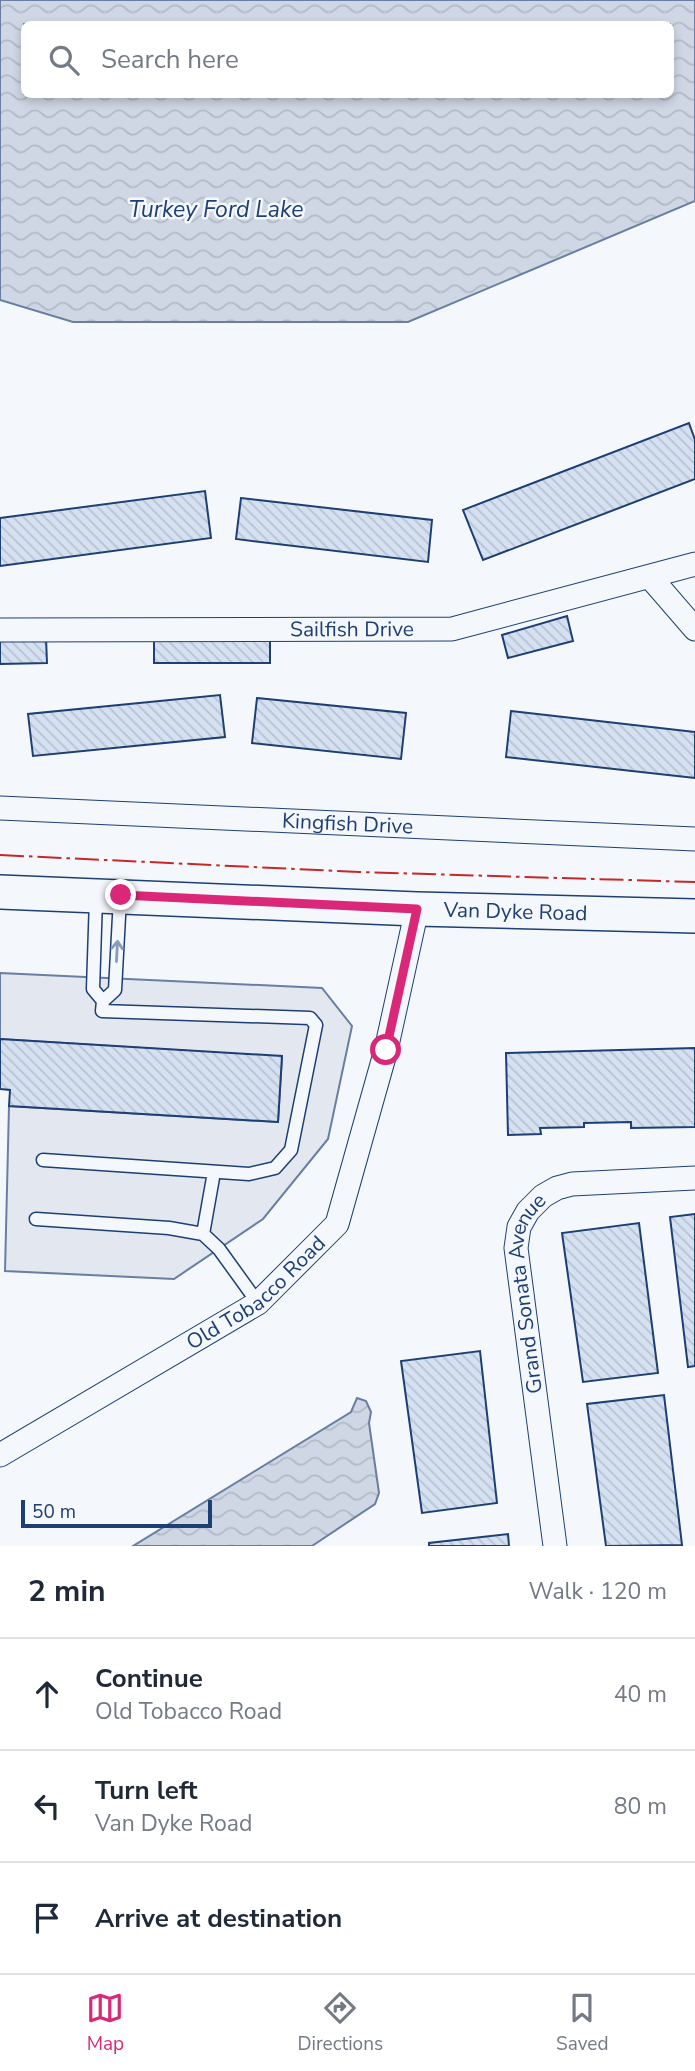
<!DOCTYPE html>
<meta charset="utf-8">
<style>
body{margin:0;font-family:"Nunito Sans",sans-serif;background:#f2f2f3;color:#1f2937}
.scale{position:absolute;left:21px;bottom:18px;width:191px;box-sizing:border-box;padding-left:7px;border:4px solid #1d3f73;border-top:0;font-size:19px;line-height:24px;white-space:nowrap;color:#1d3f73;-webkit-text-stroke:5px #f4f7fb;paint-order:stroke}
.stop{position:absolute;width:21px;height:21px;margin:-16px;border:5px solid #db2777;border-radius:50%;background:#fff}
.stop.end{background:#db2777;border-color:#fff;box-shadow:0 2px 7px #0008}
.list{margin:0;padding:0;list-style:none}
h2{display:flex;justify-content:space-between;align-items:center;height:91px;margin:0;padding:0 28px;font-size:30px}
h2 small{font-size:23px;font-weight:400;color:#747a83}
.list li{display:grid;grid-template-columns:46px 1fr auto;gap:21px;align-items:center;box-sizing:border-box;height:112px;padding:0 28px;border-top:2px solid #e0e1e3}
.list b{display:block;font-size:26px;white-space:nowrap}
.list p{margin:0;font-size:23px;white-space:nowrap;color:#747a83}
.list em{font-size:23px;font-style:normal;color:#747a83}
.icon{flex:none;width:38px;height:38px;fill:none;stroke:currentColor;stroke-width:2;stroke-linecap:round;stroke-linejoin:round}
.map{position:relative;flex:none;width:695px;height:1546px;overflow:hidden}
.search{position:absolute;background:#fff;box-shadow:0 4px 10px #0003;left:21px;right:21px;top:21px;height:77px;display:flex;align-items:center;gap:18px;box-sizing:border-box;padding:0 24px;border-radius:10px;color:#747a83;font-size:26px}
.sheet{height:427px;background:#fff}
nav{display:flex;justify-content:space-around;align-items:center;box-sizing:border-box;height:98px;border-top:2px solid #e0e1e3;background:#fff;font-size:19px;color:#747a83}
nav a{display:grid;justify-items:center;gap:4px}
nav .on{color:#db2777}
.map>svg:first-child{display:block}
.parking{fill:#e3e8f0;stroke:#687fa3;stroke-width:2}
.water{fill:url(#water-waves);stroke:#687fa3;stroke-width:2;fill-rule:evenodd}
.building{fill:url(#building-back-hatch);stroke:#1d3f73;stroke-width:2}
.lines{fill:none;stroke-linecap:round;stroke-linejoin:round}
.lane-casing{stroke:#1d3f73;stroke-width:15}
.street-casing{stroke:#1d3f73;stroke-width:25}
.secondary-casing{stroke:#1d3f73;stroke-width:36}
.lane{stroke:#f4f7fb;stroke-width:12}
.street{stroke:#f4f7fb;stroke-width:23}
.secondary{stroke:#f4f7fb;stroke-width:33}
.power{stroke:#c62828;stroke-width:2;stroke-dasharray:24 5 3.5 5;stroke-linecap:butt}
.oneway{stroke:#889bb7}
.route{stroke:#db2777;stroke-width:9}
.labels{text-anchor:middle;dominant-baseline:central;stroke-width:5;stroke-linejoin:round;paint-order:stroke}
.street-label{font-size:21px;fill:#1d3f73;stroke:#f4f7fb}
.water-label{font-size:23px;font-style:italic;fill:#1d3f73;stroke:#f4f7fb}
</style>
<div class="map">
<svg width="695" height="1546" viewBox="0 0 695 1546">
<defs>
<pattern id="water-waves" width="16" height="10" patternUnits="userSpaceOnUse" patternTransform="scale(1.75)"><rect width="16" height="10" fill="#cfd7e4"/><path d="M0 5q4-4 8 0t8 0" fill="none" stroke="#b1bac7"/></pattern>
<pattern id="building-back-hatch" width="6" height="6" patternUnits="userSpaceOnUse" patternTransform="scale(1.75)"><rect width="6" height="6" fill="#d5e0f0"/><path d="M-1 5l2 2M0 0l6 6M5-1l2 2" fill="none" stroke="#b6c1d1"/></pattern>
</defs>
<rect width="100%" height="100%" fill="#f4f7fb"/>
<path class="parking" d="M0,973L322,988L352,1026L328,1139L263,1219L174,1279L5,1271L9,1106L278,1122L282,1057L0,1039Z"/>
<path class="water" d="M0,0H695V201L408,322H73L0,300ZM670,24V94H24V24Z
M357,1398L366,1401L371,1412L369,1423L379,1493L375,1504L312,1546H133L351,1412Z"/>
<path class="building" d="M689,423L695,440V479L483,560L463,510Z
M205,491L211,538L0,566V518Z
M241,498L432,520L428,562L236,539Z
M567,616L573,641L508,658L502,635Z
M46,638L47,663L0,664V639Z
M154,639H270V663H154Z
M220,695L225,737L33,756L28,714Z
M257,698L406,713L401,759L252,743Z
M511,711L695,732V778L506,757Z
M0,1039L282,1056L278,1122L9,1106L10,1090L0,1089Z
M695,1048V1127L631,1128V1122L584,1123V1127L540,1128L541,1134L508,1135L506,1053Z
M695,1214V1366L688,1367L670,1217Z
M639,1223L658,1373L583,1382L562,1233Z
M480,1351L497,1503L422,1513L401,1361Z
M664,1395L682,1545L606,1546L587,1404Z
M508,1534L509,1546H429V1543Z"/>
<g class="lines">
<g class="lane-casing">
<path id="lane" d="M103,1001L115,990L120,898
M43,1160L249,1174L275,1168L291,1150L316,1025L310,1018L102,1011L103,1001L93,989L96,898
M36,1219L169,1228L203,1234L219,1249L258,1303
M203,1234L214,1172"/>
</g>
<g class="street-casing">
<g id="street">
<path d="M650,577L695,629"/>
<path id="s1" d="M0,630L452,629L695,564"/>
<path id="s2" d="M0,808L695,839"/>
<path id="s3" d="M0,1455L258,1303L337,1224L386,1050L417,909"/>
<path id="s4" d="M555,1546L516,1248L519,1227L528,1211L543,1196L557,1188L572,1184L695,1178"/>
</g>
</g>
<g class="secondary-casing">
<g id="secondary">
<path id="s5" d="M0,892L417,909L695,916"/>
</g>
</g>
<use href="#lane" class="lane"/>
<use href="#street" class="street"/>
<use href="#secondary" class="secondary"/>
<path class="power" d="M0,855L359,872L695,882"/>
</g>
<defs><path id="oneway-shaft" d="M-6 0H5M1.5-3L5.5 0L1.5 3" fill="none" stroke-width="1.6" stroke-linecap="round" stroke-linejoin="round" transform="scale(1.75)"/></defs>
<use class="oneway" href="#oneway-shaft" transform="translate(117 951) rotate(-87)"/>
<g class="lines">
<path class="route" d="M121,895L417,909L386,1050"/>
</g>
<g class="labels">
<g class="street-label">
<text stroke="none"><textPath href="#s1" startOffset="352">Sailfish Drive</textPath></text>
<text stroke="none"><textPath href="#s2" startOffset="348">Kingfish Drive</textPath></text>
<text stroke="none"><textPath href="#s5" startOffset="516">Van Dyke Road</textPath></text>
<text stroke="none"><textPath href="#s3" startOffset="304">Old Tobacco Road</textPath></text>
<text stroke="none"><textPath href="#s4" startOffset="257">Grand Sonata Avenue</textPath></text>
</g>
<g class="water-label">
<text x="216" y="209">Turkey Ford Lake</text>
</g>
</g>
</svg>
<div class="scale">50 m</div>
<div class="stop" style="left:386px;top:1050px"></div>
<div class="stop end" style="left:121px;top:895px"></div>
<div class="search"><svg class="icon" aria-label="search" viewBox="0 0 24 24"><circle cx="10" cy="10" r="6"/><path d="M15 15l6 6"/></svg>Search here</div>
</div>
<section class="sheet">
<h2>2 min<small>Walk · 120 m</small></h2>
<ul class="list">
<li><svg class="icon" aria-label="ahead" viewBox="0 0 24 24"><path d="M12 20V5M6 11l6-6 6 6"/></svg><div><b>Continue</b><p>Old Tobacco Road</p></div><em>40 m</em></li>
<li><svg class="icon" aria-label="left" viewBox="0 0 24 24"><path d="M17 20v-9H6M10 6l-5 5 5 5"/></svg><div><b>Turn left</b><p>Van Dyke Road</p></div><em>80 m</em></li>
<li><svg class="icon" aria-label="arrive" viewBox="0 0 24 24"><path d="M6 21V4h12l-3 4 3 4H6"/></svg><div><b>Arrive at destination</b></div></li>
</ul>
</section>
<nav>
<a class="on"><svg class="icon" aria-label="map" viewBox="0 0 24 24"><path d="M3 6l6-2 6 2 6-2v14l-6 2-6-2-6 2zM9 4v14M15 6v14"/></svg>Map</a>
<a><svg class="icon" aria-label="directions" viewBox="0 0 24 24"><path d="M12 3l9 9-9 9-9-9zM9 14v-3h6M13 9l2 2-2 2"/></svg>Directions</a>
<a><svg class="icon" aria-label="saved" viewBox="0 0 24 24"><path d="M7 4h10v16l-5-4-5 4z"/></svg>Saved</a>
</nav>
